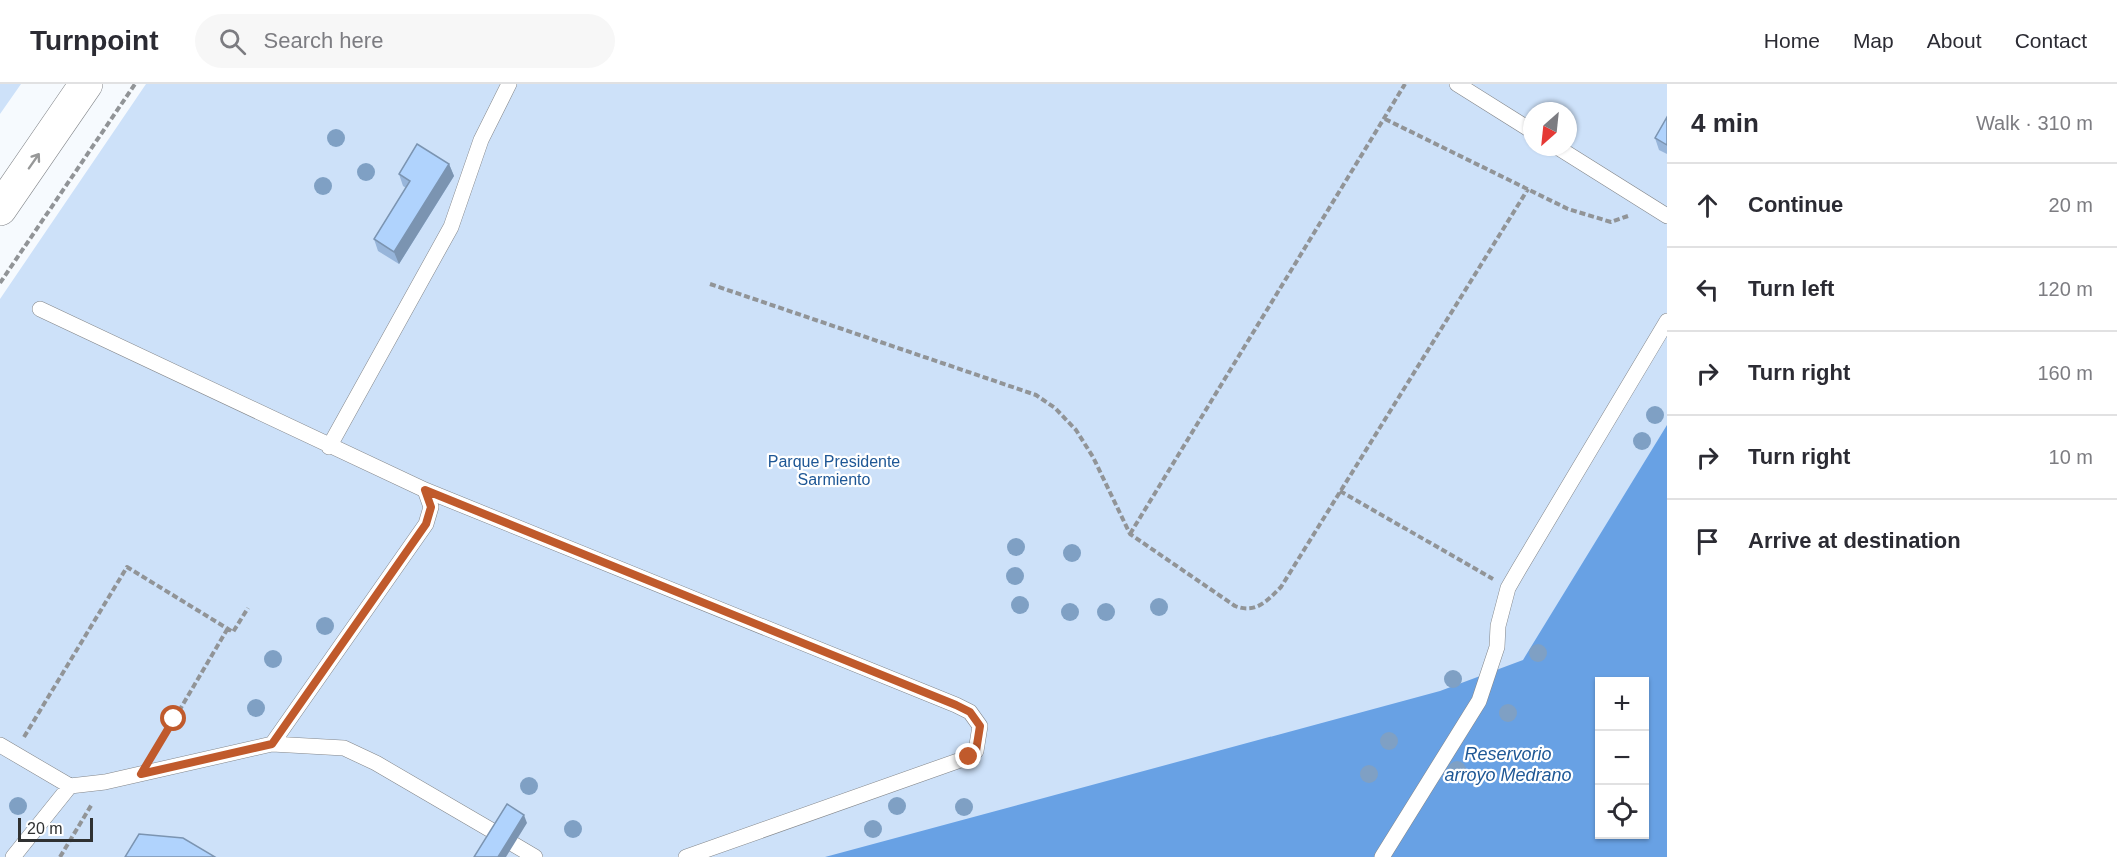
<!DOCTYPE html>
<meta charset="utf-8">
<style>
body{margin:0;font-family:Arial,sans-serif;background:#f7f7f7;color:#2b2b33}
.controls{position:absolute;right:18px;bottom:18px;display:grid;overflow:hidden;border-radius:0px;box-shadow:0 2px 4px #0004}
.controls button{width:54px;height:54px;display:grid;place-items:center;padding:0;border:0;border-bottom:2px solid #e1e1e2;background:#fff;color:#2b2b33;font:30px sans-serif}
.compass{position:absolute;left:1523px;top:18px;width:54px;height:54px;border-radius:50%;background:#fff;box-shadow:0 2px 4px #0004;rotate:207deg}
.scale{position:absolute;left:18px;bottom:15px;width:75px;box-sizing:border-box;padding-left:6px;border:3px solid #2f3132;border-top:0;font-size:16px;line-height:21px;white-space:nowrap;color:#2f3132;-webkit-text-stroke:4px #fff;paint-order:stroke}
.stop{position:absolute;width:18px;height:18px;margin:-14px;border:4px solid #c05a2c;border-radius:50%;background:#fff}
.stop.end{background:#c05a2c;border-color:#fff;box-shadow:0 2px 6px #0008}
.list{margin:0;padding:0;list-style:none}
h2{display:flex;justify-content:space-between;align-items:center;height:78px;margin:0;padding:0 24px;font-size:26px}
h2 small{font-size:20px;font-weight:400;color:#7c7c81}
.list li{display:grid;grid-template-columns:39px 1fr auto;gap:18px;align-items:center;box-sizing:border-box;height:84px;padding:0 24px;border-top:2px solid #e1e1e2}
.list b{display:block;font-size:22px;white-space:nowrap}
.list em{font-size:20px;font-style:normal;color:#7c7c81}
.icon{flex:none;width:33px;height:33px;fill:none;stroke:currentColor;stroke-width:2;stroke-linecap:round;stroke-linejoin:round}
.map{position:relative;flex:none;width:1667px;height:773px;overflow:hidden}
header{display:flex;align-items:center;gap:36px;box-sizing:border-box;height:84px;padding:0 30px;background:#fff;border-bottom:2px solid #e1e1e2}
header strong{font-size:28px}
nav{display:flex;gap:33px;margin-inline-start:auto;font-size:21px}
.search{width:420px;height:54px;background:#f7f7f7;display:flex;align-items:center;gap:15px;box-sizing:border-box;padding:0 21px;border-radius:33px;color:#7c7c81;font-size:22px}
main{display:flex}
aside{flex:1;background:#fff}
.map>svg:first-child{display:block}
.green{fill:#cde1f9;fill-rule:evenodd}
.water{fill:#68a1e4;fill-rule:evenodd}
.lines{fill:none;stroke-linecap:round;stroke-linejoin:round}
.lane-casing{stroke:#83868a;stroke-width:16}
.secondary-casing{stroke:#83868a;stroke-width:34}
.path{stroke:#919497;stroke-width:4;stroke-dasharray:6 3;stroke-linecap:butt}
.lane{stroke:#fff;stroke-width:15}
.secondary{stroke:#fff;stroke-width:33}
.tree{fill:#7fa0c4}
.wall{fill:#97b5da}
.shaded-wall{fill:#7b94b1}
.building{fill:#b0d3fd;stroke:#7b94b1;stroke-width:1.5}
.oneway{stroke:#979898}
.route{stroke:#c05a2c;stroke-width:8}
.labels{text-anchor:middle;dominant-baseline:central;stroke-width:4.5;stroke-linejoin:round;paint-order:stroke}
.park-label{font-size:16px;fill:#1e5795;stroke:#fff}
.water-label{font-size:18px;font-style:italic;fill:#1f5896;stroke:#fff}
</style>
<header>
<strong>Turnpoint</strong>
<div class="search"><svg class="icon" aria-label="search" viewBox="0 0 24 24"><circle cx="10" cy="10" r="6"/><path d="M15 15l6 6"/></svg>Search here</div>
<nav><a>Home</a><a>Map</a><a>About</a><a>Contact</a></nav>
</header>
<main>
<div class="map">
<svg width="1667" height="773" viewBox="0 0 1667 773">
<rect width="100%" height="100%" fill="#f6fafe"/>
<path class="green" d="M0,0H21L0,30Z
M146,0H1667V773H0V215ZM1532,27H1568V63H1532ZM1600,598H1644V750H1600Z"/>
<path class="water" d="M1667,341V773H825L1440,607L1523,576ZM1600,598H1644V750H1600Z"/>
<g class="lines">
<g class="lane-casing">
<path id="lane" d="M1457,0L1532,47
M1557,63L1667,132
M40,225L425,406L431,423L426,440L272,660
M329,363L451,143L481,56L509,0
M425,406L956,621L970,628L980,642L976,667L969,673L686,773
M0,661L70,702L105,698L272,660L344,664L376,679L496,749
M513,760L535,773
M13,773L70,702
M1382,773L1479,617L1497,563L1498,542L1508,504L1519,485L1667,237"/>
</g>
<g class="secondary-casing">
<path id="secondary" d="M0,125L86,0"/>
</g>
<path class="path" d="M1385,35L1568,125L1611,138L1628,132
M0,199L135,0
M710,200L1036,311L1055,324L1076,346L1093,373L1130,450L1235,522C1256,530 1267,517 1281,503L1528,105
M1340,407L1493,495
M1130,450L1405,0
M24,653L127,483L233,548L248,524
M156,666L228,544
M60,773L92,720"/>
<use href="#lane" class="lane"/>
<use href="#secondary" class="secondary"/>
</g>
<g class="tree">
<circle cx="336" cy="54" r="9"/>
<circle cx="366" cy="88" r="9"/>
<circle cx="323" cy="102" r="9"/>
<circle cx="1655" cy="331" r="9"/>
<circle cx="1642" cy="357" r="9"/>
<circle cx="1016" cy="463" r="9"/>
<circle cx="1072" cy="469" r="9"/>
<circle cx="1015" cy="492" r="9"/>
<circle cx="1020" cy="521" r="9"/>
<circle cx="1159" cy="523" r="9"/>
<circle cx="1070" cy="528" r="9"/>
<circle cx="1106" cy="528" r="9"/>
<circle cx="325" cy="542" r="9"/>
<circle cx="1538" cy="569" r="9"/>
<circle cx="273" cy="575" r="9"/>
<circle cx="1453" cy="595" r="9"/>
<circle cx="256" cy="624" r="9"/>
<circle cx="1508" cy="629" r="9"/>
<circle cx="1389" cy="657" r="9"/>
<circle cx="1457" cy="686" r="9"/>
<circle cx="1369" cy="690" r="9"/>
<circle cx="529" cy="702" r="9"/>
<circle cx="18" cy="722" r="9"/>
<circle cx="897" cy="722" r="9"/>
<circle cx="964" cy="723" r="9"/>
<circle cx="573" cy="745" r="9"/>
<circle cx="873" cy="745" r="9"/>
</g>
<path class="wall" d="M1667,33V70L1659,66L1655,54Z
M449,80L454,92L399,180L378,167L374,155L406,104L403,102L399,90Z"/>
<path class="shaded-wall" d="M449,80L454,92L399,180L394,168Z
M524,731L527,739L506,773H498Z"/>
<path class="building" d="M1667,33V61L1655,54Z
M417,60L449,80L394,168L374,155L410,97L399,90Z
M507,720L524,731L498,773H474Z
M139,750L183,754L215,773H125Z"/>
<defs><path id="oneway-shaft" d="M-6 0H5M1.5-3L5.5 0L1.5 3" fill="none" stroke-width="1.6" stroke-linecap="round" stroke-linejoin="round" transform="scale(1.5)"/></defs>
<use class="oneway" href="#oneway-shaft" transform="translate(34 77) rotate(-55)"/>
<g class="lines">
<path class="route" d="M174,635L141,690L272,660L426,440L431,423L425,406L956,621L970,628L980,642L976,667L969,673"/>
</g>
<g class="labels">
<g class="park-label">
<text x="834" y="377">Parque Presidente<tspan x="834" dy="18">Sarmiento</tspan></text>
</g>
<g class="water-label">
<text x="1508" y="670">Reservorio<tspan x="1508" dy="21">arroyo Medrano</tspan></text>
</g>
</g>
</svg>
<div class="controls">
<button>+</button>
<button>−</button>
<button><svg class="icon" aria-label="locate" viewBox="0 0 24 24"><circle cx="12" cy="12" r="6"/><path d="M12 2v4M12 18v4M2 12h4M18 12h4"/></svg></button>
</div>
<svg class="compass" viewBox="-18 -18 36 36"><path d="M0-13l5 13h-10z" fill="#e53935"/><path d="M0 13l5-13h-10z" fill="#7c7c81"/></svg>
<div class="scale">20 m</div>
<div class="stop" style="left:174px;top:635px"></div>
<div class="stop end" style="left:969px;top:673px"></div>
</div>
<aside>
<h2>4 min<small>Walk · 310 m</small></h2>
<ul class="list">
<li><svg class="icon" aria-label="ahead" viewBox="0 0 24 24"><path d="M12 20V5M6 11l6-6 6 6"/></svg><div><b>Continue</b></div><em>20 m</em></li>
<li><svg class="icon" aria-label="left" viewBox="0 0 24 24"><path d="M17 20v-9H6M10 6l-5 5 5 5"/></svg><div><b>Turn left</b></div><em>120 m</em></li>
<li><svg class="icon" aria-label="right" viewBox="0 0 24 24"><path d="M7 20v-9h11M14 6l5 5-5 5"/></svg><div><b>Turn right</b></div><em>160 m</em></li>
<li><svg class="icon" aria-label="right" viewBox="0 0 24 24"><path d="M7 20v-9h11M14 6l5 5-5 5"/></svg><div><b>Turn right</b></div><em>10 m</em></li>
<li><svg class="icon" aria-label="arrive" viewBox="0 0 24 24"><path d="M6 21V4h12l-3 4 3 4H6"/></svg><div><b>Arrive at destination</b></div></li>
</ul>
</aside>
</main>
